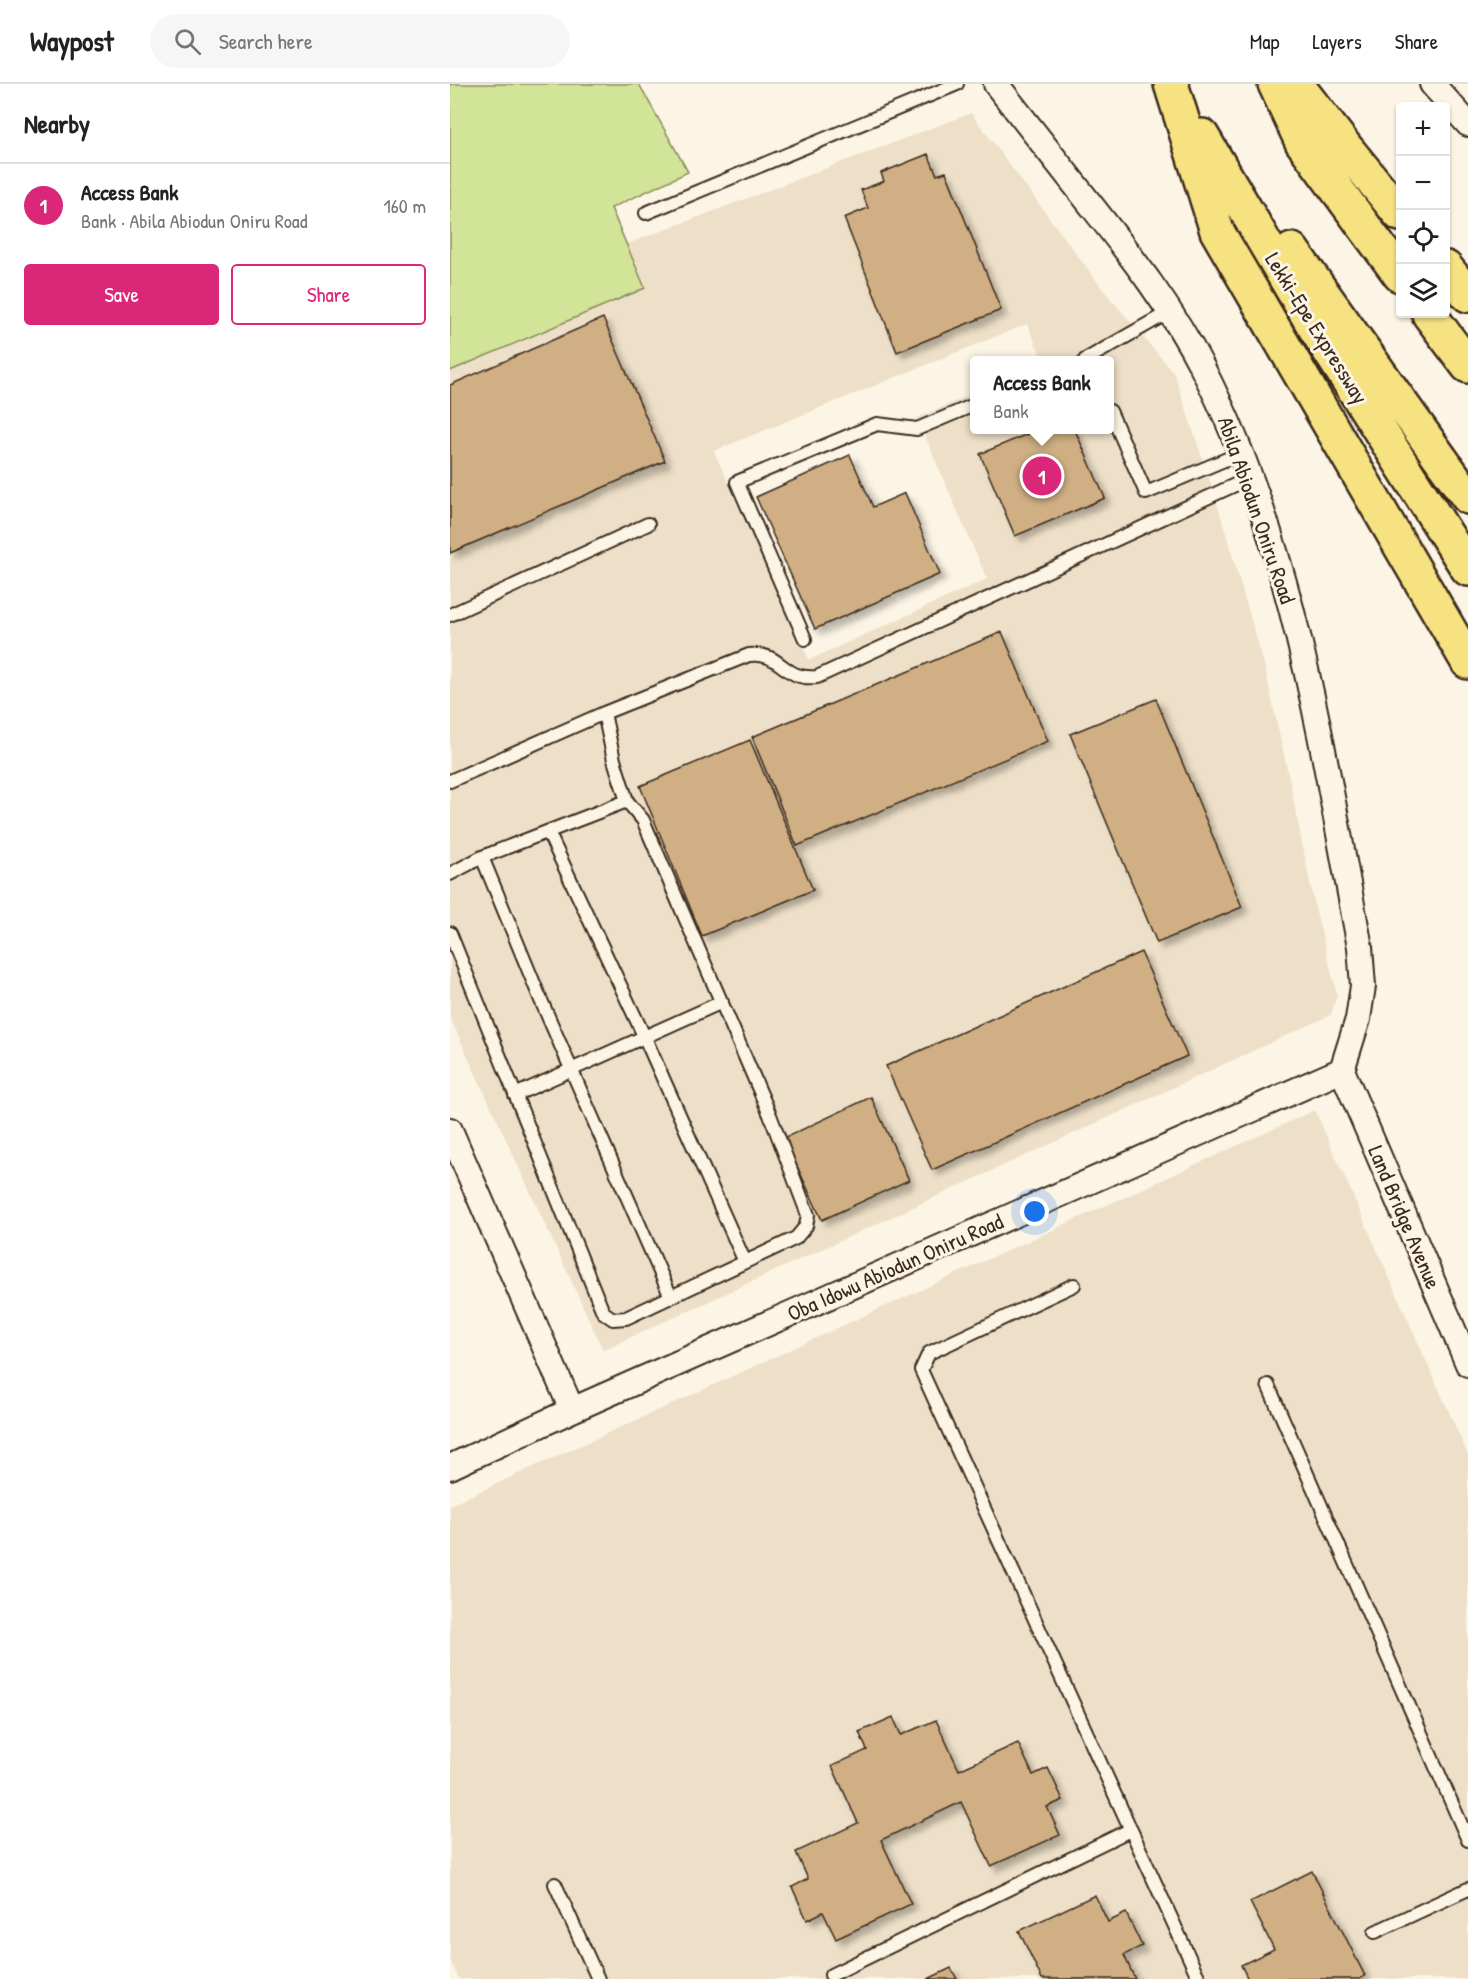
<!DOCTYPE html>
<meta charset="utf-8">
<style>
body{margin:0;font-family:"Patrick Hand",sans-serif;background:#f6f6f6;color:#222}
.controls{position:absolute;right:18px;top:18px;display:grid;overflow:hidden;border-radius:6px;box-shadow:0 2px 4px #0004}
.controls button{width:54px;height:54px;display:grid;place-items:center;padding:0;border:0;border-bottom:2px solid #e0e0e0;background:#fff;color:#222;font:30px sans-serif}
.you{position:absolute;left:585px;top:1128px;width:21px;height:21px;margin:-15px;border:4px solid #fff;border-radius:50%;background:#1a73e8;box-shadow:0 0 0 9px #1a73e833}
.badge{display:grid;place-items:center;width:39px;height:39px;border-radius:50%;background:#db2777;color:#fff;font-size:20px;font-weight:700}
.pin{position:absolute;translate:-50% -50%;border:3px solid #fff;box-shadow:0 2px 6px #0006}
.popup{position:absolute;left:520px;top:272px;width:144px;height:78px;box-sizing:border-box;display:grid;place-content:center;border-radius:6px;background:#fff;filter:drop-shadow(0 2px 4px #0005);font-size:20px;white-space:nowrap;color:#767676}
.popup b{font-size:22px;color:#222}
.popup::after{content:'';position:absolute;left:50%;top:100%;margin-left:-12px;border:12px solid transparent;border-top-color:#fff}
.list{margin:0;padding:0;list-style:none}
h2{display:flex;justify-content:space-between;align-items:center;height:78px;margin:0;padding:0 24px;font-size:26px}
h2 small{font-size:20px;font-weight:400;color:#767676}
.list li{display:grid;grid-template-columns:39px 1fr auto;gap:18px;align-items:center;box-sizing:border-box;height:84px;padding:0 24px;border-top:2px solid #e0e0e0}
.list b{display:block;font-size:22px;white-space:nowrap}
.list p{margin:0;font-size:20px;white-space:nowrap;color:#767676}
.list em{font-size:20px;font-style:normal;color:#767676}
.actions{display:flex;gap:12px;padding:18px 24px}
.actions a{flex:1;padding:14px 0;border:2px solid #db2777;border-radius:6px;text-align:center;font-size:21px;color:#db2777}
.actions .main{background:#db2777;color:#fff}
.icon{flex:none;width:33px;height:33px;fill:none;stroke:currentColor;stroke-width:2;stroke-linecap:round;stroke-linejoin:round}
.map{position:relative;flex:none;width:1018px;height:1895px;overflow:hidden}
header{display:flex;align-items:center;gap:36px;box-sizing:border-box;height:84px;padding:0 30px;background:#fff;border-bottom:2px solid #e0e0e0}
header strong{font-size:28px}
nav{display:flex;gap:33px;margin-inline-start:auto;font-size:21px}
.search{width:420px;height:54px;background:#f6f6f6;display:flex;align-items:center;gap:15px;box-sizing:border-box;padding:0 21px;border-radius:33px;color:#767676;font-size:22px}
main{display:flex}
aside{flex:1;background:#fff}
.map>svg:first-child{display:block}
.built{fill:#eee0c8;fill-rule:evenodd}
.green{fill:#d2e498;stroke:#86875b;stroke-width:1.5}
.building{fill:#cfaf83;stroke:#3b2a1e;stroke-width:1.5;filter:url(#shadow)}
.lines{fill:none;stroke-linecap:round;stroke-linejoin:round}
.lane-casing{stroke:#3b2a1e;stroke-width:16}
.street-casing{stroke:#3b2a1e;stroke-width:28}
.highway-casing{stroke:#3b2a1e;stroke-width:38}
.lane{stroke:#fcf5e5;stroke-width:12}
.street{stroke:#fcf5e5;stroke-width:24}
.highway{stroke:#f6e281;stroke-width:33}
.labels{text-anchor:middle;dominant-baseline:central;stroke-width:6;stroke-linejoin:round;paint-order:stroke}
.street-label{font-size:22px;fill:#3b2a1e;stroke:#fcf5e5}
</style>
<header>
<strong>Waypost</strong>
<div class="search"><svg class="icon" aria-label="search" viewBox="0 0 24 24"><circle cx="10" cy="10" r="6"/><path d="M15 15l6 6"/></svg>Search here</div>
<nav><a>Map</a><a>Layers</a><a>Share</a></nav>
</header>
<main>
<aside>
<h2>Nearby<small></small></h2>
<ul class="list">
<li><span class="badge">1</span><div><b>Access Bank</b><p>Bank · Abila Abiodun Oniru Road</p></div><em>160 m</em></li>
</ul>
<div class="actions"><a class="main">Save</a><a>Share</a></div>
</aside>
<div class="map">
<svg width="1018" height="1895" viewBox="0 0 1018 1895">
<defs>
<filter id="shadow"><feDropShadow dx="5.5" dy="5.5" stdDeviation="3" flood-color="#0004"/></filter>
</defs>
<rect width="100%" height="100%" fill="#fcf5e5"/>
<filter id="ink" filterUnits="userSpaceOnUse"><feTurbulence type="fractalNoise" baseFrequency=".0167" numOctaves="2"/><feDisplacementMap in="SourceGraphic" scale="12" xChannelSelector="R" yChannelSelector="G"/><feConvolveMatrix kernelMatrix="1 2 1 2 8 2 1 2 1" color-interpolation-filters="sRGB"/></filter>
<g filter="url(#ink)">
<path class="built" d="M521,29L655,208L724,289L765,412L814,580L840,698L865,823L887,910L881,931L153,1266L0,934V287L195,204L177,160ZM577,240L593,276H660V346H524V309L467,334L537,495L359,576L264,367Z
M865,1026L1018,1371V1895H9L0,1876V1421Z"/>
<path class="green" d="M0,0H189L238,88L161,124L195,204L0,287Z"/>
<path class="building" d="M478,70L487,91L496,88L551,226L447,268L394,134L418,124L411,106L434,97L431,89Z
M153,234L215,377L0,469V301Z
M587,346H625L655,414L565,452L530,370Z
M400,371L423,423L455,409L490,490L365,545L306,413Z
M552,548L598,657L347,762L302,653Z
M706,615L792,823L707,859L620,650Z
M300,656L363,806L252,852L190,702Z
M691,868L737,972L482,1086L436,982Z
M421,1013L459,1096L372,1136L334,1054Z
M443,1633L451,1651L486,1636L509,1686L568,1659L583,1691L598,1684L613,1716L597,1723L610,1751L541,1782L511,1718L431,1756L461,1820L386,1855L373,1828L357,1836L342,1803L358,1795L346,1768L408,1739L382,1682L417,1666L409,1648Z
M862,1787L915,1892L910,1895H798L791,1881L824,1865L800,1818Z
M645,1811L658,1838L676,1829L692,1862L674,1871L685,1895H592L569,1847Z
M501,1884L507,1895H478Z"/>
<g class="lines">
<g class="lane-casing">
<path id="lane" d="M196,129L507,0
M635,276L719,228
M660,327L696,409L791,369
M0,531L198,440
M355,555L287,398L427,340L467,345L524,321
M0,697L154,629
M177,717L164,676L154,629L299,571C332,567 332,597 367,593L800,394
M98,748L195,954L295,1178
M32,773L90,914L221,1213
M0,790L32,773L177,717L193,736L320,1031L358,1131L356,1142L346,1154L176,1234L163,1235L153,1228L0,849
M65,1011L272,918
M624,1201L479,1269L471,1286L749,1895
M818,1301L1018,1756
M105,1800L148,1895
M925,1848L1018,1805
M381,1891L680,1746"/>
</g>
<g class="street-casing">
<path id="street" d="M546,0C577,40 609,80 641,121C681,172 722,224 752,283C845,464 872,665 910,863L913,902L908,935L892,986
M982,0L1018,40
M892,986L1018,1280
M0,1046L122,1326
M0,1383L122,1326L892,986"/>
</g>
<g class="highway-casing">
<path id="highway" d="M721,0L767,147L1018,578
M825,0L852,58L950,191
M846,0L896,64L950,130
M752,52L865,244L1018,485
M842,166L1018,413
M996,184L1018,211
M979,230L1018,282"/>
</g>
<use href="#lane" class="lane"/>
<use href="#street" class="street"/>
<use href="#highway" class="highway"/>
</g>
</g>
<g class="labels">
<g class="street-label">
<text transform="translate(867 244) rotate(58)">Lekki-Epe Expressway</text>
<text transform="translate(807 426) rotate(71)">Abila Abiodun Oniru Road</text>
<text transform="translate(955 1133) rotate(67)">Land Bridge Avenue</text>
<text transform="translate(445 1183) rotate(-24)">Oba Idowu Abiodun Oniru Road</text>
</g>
</g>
</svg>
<div class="controls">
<button>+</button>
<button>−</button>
<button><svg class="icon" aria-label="locate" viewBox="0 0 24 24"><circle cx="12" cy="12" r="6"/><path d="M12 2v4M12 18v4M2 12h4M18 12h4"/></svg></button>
<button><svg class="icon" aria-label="layers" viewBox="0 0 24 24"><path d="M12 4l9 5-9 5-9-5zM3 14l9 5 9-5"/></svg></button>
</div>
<div class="you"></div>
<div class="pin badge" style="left:592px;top:392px">1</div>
<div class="popup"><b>Access Bank</b>Bank</div>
</div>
</main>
